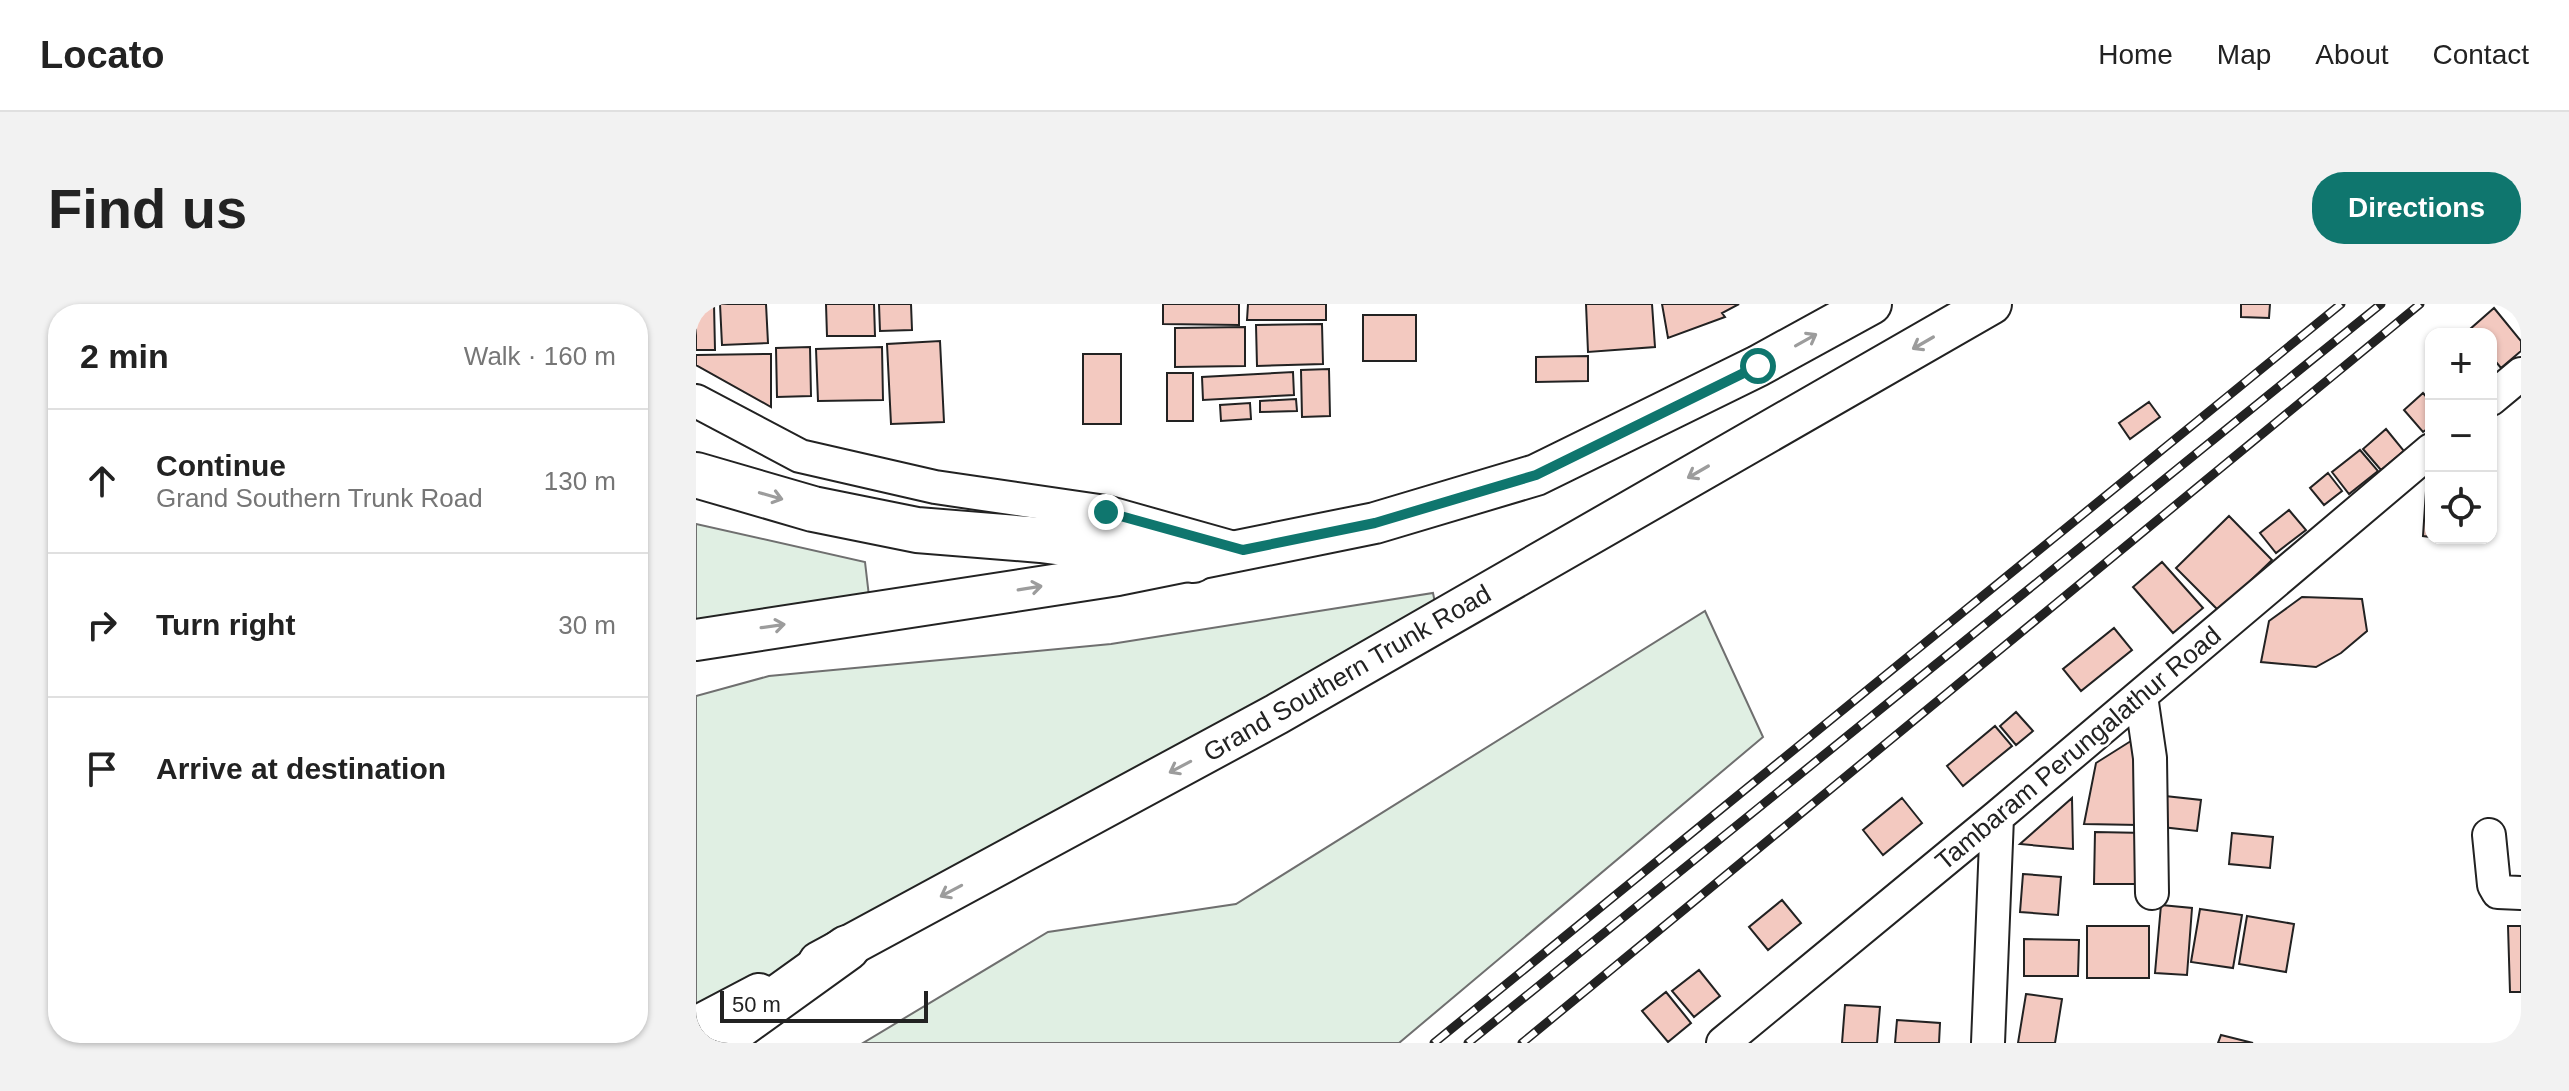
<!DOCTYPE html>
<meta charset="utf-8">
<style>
body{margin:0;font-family:Arial,sans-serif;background:#f2f2f2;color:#222}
.controls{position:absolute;right:24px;top:24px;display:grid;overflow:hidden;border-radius:16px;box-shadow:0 2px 6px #0004}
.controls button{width:72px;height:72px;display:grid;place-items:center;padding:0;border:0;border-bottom:2px solid #e0e0e0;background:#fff;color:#222;font:40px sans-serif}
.scale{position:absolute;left:24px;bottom:20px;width:208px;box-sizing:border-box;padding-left:8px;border:4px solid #222;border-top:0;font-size:22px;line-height:28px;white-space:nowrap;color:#222;-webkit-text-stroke:6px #fff;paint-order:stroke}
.stop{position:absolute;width:24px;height:24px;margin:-18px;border:6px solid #0f766e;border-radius:50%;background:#fff}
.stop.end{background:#0f766e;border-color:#fff;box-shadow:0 2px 8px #0008}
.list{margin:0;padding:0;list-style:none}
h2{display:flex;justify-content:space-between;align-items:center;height:104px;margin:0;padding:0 32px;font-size:34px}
h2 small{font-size:26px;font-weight:400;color:#767676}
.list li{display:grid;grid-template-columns:52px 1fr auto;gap:24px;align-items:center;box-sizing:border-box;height:144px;padding:0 32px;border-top:2px solid #e0e0e0}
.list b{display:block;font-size:30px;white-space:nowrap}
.list p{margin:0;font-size:26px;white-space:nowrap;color:#767676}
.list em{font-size:26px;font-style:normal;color:#767676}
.icon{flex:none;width:44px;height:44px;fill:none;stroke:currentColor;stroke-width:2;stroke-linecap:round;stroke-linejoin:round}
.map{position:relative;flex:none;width:1825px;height:739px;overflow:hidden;border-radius:32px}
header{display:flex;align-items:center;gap:48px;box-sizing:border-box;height:112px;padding:0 40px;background:#fff;border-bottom:2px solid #e0e0e0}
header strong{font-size:38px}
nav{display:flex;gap:44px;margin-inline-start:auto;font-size:28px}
.intro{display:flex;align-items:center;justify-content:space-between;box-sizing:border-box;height:192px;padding:0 48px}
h1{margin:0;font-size:56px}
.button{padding:20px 36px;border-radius:32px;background:#0f766e;color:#fff;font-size:28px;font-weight:700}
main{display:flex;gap:48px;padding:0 48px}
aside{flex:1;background:#fff;border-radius:32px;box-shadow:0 2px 6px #0004}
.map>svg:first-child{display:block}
.green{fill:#e0efe3;stroke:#6f6f6f;stroke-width:2}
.building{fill:#f3c9c0;stroke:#222;stroke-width:2}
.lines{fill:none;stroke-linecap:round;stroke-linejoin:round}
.minor-casing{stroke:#222;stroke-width:36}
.major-casing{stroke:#222;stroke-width:44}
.highway-casing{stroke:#222;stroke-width:48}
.minor{stroke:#fff;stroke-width:32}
.major{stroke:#fff;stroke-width:40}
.highway{stroke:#fff;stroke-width:44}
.rail-casing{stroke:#222;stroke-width:9}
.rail{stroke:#fff;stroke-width:6;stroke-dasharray:18;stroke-linecap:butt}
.oneway{stroke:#9c9c9c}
.route{stroke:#0f766e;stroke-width:10}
.labels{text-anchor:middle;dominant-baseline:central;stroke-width:6;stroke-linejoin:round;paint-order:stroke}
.street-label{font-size:26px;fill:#222;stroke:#fff}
</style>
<header>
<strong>Locato</strong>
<nav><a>Home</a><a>Map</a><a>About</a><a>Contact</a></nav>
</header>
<div class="intro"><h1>Find us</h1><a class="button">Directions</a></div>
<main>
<aside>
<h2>2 min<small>Walk · 160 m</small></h2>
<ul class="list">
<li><svg class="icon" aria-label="ahead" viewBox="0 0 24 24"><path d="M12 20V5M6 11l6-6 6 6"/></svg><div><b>Continue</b><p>Grand Southern Trunk Road</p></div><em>130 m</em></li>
<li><svg class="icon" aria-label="right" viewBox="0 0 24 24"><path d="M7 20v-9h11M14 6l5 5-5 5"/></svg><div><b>Turn right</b></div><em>30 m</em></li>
<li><svg class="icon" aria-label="arrive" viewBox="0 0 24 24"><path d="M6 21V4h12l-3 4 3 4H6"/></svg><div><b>Arrive at destination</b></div></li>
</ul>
</aside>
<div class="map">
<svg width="1825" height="739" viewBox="0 0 1825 739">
<rect width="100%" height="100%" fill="#fff"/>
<path class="green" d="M0,220L169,258L174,301L0,325Z
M737,289L741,308L0,715V392L73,372L415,340Z
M1009,307L1067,433L703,739H167L352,628L540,600Z"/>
<path class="building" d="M0,0H18L19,46H0Z
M24,0H70L72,39L26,41Z
M130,0H178L179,32H131Z
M183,0H215L216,26L184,27Z
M467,0H543V21L467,20Z
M552,0H630V16H551Z
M890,0H956L959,43L892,48Z
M966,0H1043L1026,9L1029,13L972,34Z
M1545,0H1574L1573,14L1545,13Z
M1798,4L1825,37V47L1805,64L1795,52V30H1776L1773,26Z
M667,11H720V57H667Z
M626,20L627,60L561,62L560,21Z
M549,23V62L479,63V24Z
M244,37L248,118L195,120L191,40Z
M114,43L115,92L81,93L80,44Z
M186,43L187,96L122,97L120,45Z
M75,50V103L0,61V51Z
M387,50H425V120H387Z
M892,52V77L840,78V53Z
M633,65L634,112L606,113L605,66Z
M597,68L598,91L507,96L506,73Z
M471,69H497V117H471Z
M1727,89L1735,98V122L1727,128L1708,106Z
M600,95L601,107L564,108V97Z
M1453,98L1464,113L1434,135L1423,119Z
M554,99L555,115L525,117L524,101Z
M1690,125L1708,147L1685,166L1667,145Z
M1664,146L1682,167L1653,190L1636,168Z
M1795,150H1798L1799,205H1795Z
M1632,169L1646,187L1628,201L1614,184Z
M1731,172H1735V233L1727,232Z
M1593,206L1610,226L1580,249L1564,229Z
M1533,212L1576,256L1523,307L1480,264Z
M1466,258L1507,304L1477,329L1437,283Z
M1606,293L1666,295L1671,327L1645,349L1620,363L1565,358L1573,317Z
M1418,324L1436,346L1385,387L1367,365Z
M1320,408L1337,427L1320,441L1304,422Z
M1299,422L1316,442L1267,482L1251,462Z
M1446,430L1443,521L1388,520L1400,459Z
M1469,492L1505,496L1501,527L1466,523Z
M1206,494L1226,519L1187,551L1167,526Z
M1376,494L1377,545L1324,540Z
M1399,528L1450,529V580H1398Z
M1536,529L1577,533L1574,564L1533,560Z
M1327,570L1365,573L1362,611L1324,608Z
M1086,596L1105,619L1072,646L1053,623Z
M1465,601L1496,604L1491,671L1459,669Z
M1504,605L1546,611L1537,664L1495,658Z
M1551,612L1598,620L1590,668L1543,660Z
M1391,622H1453V674H1391Z
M1812,622H1825V688H1814Z
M1328,635L1383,636L1382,672H1328Z
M1003,666L1024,692L998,713L976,687Z
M970,688L995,719L972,738L946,707Z
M1330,690L1366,695L1359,739H1322Z
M1149,701L1184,703L1181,739H1146Z
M1201,716L1244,719L1243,739H1199Z
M1525,731L1557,739H1522Z"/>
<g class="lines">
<g class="minor-casing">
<path id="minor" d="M1795,95L1825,70
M0,97L104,152L239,183L410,208L545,246
M1445,392L1454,454L1456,589
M1793,531L1798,581L1802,588L1825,589
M1027,739L1301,513L1735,146
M1292,739L1301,513"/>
</g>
<g class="major-casing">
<path id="major" d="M0,336L422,271L679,219L840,171L1062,62L1175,0
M123,658L581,410L1295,0
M0,723L63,690"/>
</g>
<g class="highway-casing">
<path id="highway" d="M0,171L117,205L221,226L345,236L497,256
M19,739L151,644"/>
</g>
<use href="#minor" class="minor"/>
<use href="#major" class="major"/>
<use href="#highway" class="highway"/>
<g class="rail-casing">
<path id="rail" d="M738,739L1645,0
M772,739L1685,0
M826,739L1724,0"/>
</g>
<use href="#rail" class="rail"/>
</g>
<defs><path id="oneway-shaft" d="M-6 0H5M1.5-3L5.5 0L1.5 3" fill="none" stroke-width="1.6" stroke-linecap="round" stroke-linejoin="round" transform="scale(2)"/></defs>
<g class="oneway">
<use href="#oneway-shaft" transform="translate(1110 36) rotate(-29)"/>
<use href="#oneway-shaft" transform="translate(1227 39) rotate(150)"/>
<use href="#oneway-shaft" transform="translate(1002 168) rotate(150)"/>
<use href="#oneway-shaft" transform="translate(75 192) rotate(16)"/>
<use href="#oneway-shaft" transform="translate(334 284) rotate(-9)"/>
<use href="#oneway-shaft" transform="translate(77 322) rotate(-8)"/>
<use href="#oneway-shaft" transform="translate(484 463) rotate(152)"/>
<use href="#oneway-shaft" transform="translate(255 587) rotate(152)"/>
</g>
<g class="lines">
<path class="route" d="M410,208L547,246L679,219L840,171L1062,62"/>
</g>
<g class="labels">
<g class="street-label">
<text transform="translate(651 369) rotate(-30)">Grand Southern Trunk Road</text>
<text transform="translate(1382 444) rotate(-40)">Tambaram Perungalathur Road</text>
</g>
</g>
</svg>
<div class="controls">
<button>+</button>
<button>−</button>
<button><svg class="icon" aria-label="locate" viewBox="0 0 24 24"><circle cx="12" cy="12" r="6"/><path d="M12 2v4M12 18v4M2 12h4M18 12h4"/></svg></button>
</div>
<div class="scale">50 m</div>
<div class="stop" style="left:1062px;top:62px"></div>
<div class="stop end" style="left:410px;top:208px"></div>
</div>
</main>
